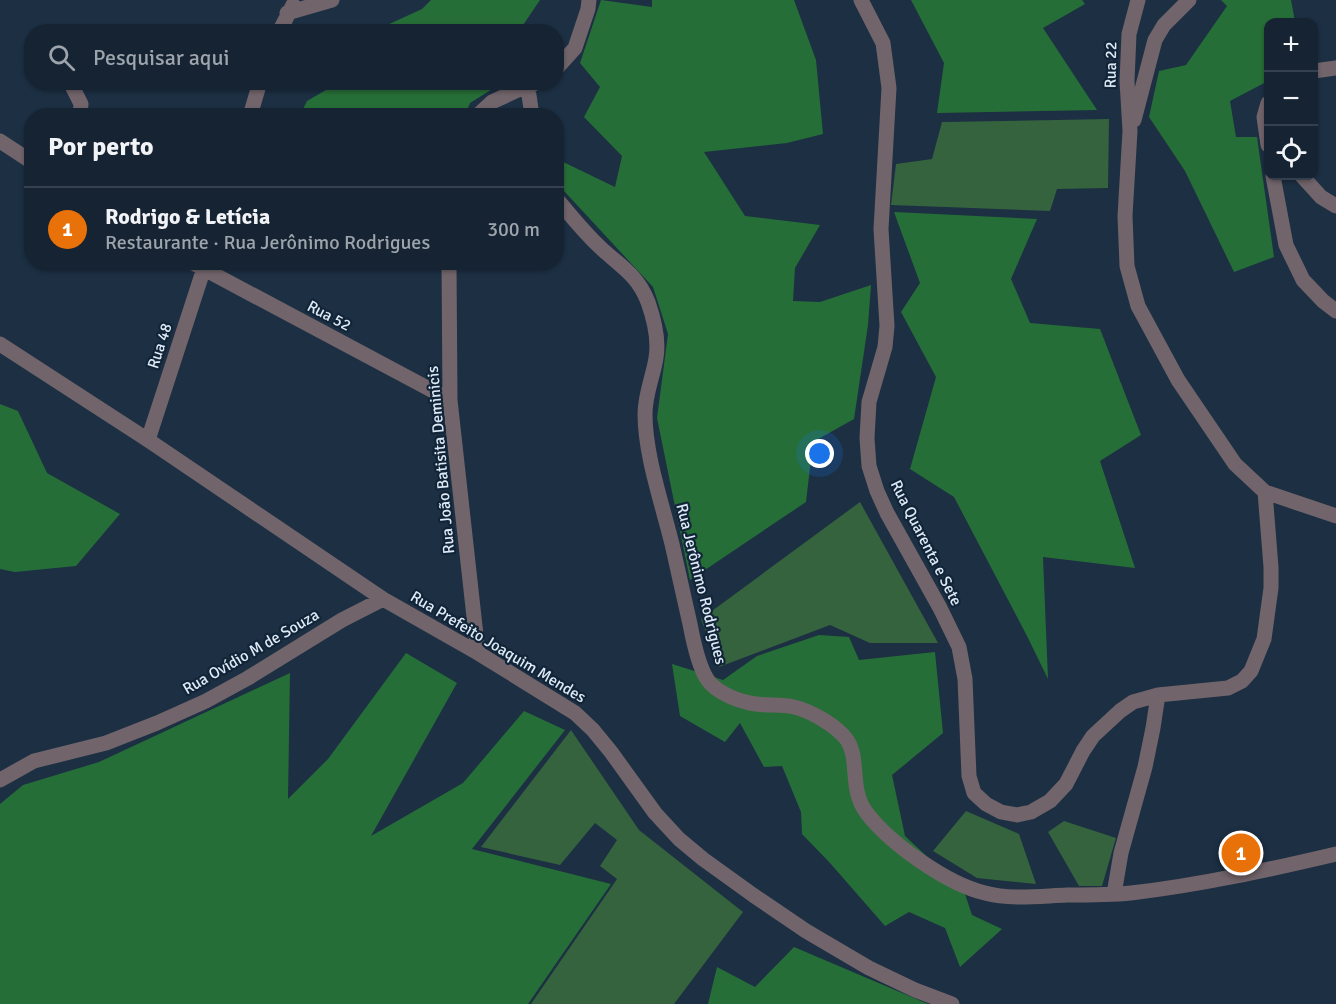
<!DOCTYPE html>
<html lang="pt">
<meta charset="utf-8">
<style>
body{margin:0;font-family:Signika,sans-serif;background:#222f3e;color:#f1f3f6}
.controls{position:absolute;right:18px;top:18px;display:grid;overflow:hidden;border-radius:12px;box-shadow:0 2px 4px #0004}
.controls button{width:54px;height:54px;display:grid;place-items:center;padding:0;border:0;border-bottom:2px solid #34404d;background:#152332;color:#f1f3f6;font:30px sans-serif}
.you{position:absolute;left:820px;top:454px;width:21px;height:21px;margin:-15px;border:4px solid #fff;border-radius:50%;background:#1a73e8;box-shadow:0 0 0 9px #1a73e833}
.badge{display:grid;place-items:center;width:39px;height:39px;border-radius:50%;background:#98b5fd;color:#fff;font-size:20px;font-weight:700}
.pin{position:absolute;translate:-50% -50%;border:3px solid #fff;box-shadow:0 2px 6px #0006}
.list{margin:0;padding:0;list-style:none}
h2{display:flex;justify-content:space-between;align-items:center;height:78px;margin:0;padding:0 24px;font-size:26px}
h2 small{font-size:20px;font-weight:400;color:#9da4ac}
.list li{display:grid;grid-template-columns:39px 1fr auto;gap:18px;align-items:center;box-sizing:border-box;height:84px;padding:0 24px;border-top:2px solid #34404d}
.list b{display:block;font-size:22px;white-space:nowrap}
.list p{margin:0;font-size:20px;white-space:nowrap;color:#9da4ac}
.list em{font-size:20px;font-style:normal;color:#9da4ac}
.icon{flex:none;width:33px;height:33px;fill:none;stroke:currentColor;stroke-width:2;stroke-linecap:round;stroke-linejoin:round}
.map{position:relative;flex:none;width:1336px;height:1004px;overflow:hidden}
.search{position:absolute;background:#152332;box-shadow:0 2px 4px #0004;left:24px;top:24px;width:540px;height:66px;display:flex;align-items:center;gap:15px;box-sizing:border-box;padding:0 21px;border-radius:24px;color:#9da4ac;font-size:22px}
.panel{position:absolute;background:#152332;box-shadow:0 2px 4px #0004;left:24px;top:108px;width:540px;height:162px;border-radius:24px}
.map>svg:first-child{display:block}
.green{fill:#34633d}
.forest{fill:#266e37}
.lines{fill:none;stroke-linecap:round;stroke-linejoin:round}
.minor{stroke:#71646a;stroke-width:15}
.labels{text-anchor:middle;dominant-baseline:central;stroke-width:4.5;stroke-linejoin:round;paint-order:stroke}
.street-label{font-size:16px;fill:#deeaf7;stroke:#122538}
</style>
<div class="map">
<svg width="1336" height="1004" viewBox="0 0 1336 1004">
<rect width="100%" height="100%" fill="#1c2f43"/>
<path class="green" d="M1109,119L1108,188L1057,189L1050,211L891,205L896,164L932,159L942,122Z
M860,502L938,643H870L830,625L719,667L701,619Z
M571,730L639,830L743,912L674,1004H531L617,879L600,866L617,840L595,823L560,865L481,847Z
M966,811L1019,834L1036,884L977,878L933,851Z
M1064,821L1116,838L1102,886H1079L1048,832Z"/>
<path class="forest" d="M431,0H540L519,31H374L422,9Z
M601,0L652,7V0H794L816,60L823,134L787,143L704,152L745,216L820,225L795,268L793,301L820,302L871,285L868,325L854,419L813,442L806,502L690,580L657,418L668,334L653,287L564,191L557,175V159L615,187L622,156L584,117L600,87L580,63Z
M911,0H1082L1085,4L1043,28L1097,110L937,113L944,63Z
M1221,0H1291L1295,22H1268V81L1230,101L1236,137H1257L1274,257L1234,272L1185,171L1149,117L1159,71L1186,65L1227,6Z
M338,83V82L502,83L470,103L465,115H300L307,101Z
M894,212L1037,219L1011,279L1030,323L1100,329L1141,435L1100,461L1135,568L1043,557L1048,679L1027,636L954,497L910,469L936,377L901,312L920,283Z
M0,404L18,411L47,473L120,514L76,566L15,572L0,569Z
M819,635L849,637L859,660L935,652L943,733L892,775L905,836L964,891L972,915L1002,929L960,967L945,928L909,912L885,926L830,863L802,834L801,812L782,766L764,767L740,723L725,742L680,716L672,664L723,680L757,656Z
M406,653L457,683L371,836L463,783L524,711L565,730L472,849L611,884L528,1004H0V804L23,785L99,762L290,673L288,799L328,759Z
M794,947L928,1004H708L717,967L755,987Z"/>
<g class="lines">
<path class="minor" d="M861,0L883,43L889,88L881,229L887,326L885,347L869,402L867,438L869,466L877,491L887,513L940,608L959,647L965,679L969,776L974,793L986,804L1001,812L1017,815L1031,812L1050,801L1066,784L1083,751L1093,736L1120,711L1133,702L1158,695L1228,688L1242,681L1251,671L1264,639L1271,588V567L1265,492
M1138,0L1129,34L1127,81L1130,131L1125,216L1127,266L1138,306L1178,380L1235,464L1265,492L1336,516
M287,13L332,0
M279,32L293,5
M556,69L575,48L588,9L589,0
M1314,71L1336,68
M70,82L81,104L80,116
M525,89L529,95L532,116
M1268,103L1264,117L1268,145
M250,116L260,82
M477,116L492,102L520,89H525L537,82
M1134,120L1155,40L1164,25L1189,0
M0,141L32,162
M1273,176L1286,245L1303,280L1323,301L1336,311
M1302,176L1321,197L1336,206
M556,198C571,216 586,235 603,250C622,267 638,276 648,302C654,319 659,340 656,358C653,377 645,394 645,414C645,455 662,503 672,544C678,571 684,597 690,624C693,640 698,665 707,679C716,693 740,702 756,704C769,706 781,704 794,707C811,711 837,726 847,740C860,759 849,789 866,812C889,843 947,884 985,893C1011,900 1040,896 1067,895C1088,895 1110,895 1131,893C1200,885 1268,870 1336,854
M191,262L450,400
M449,262L450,400L478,653
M0,344L148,440L383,599L478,653L575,713L593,730L611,752L655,813L679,839L703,859L753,895L806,931L869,968L915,990L952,1004
M148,440L206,262
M0,780L34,761L106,743L157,723L206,701L248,678L342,620L383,599
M1114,894L1121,853L1145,767L1153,728L1158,695"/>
</g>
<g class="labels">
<g class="street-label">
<text transform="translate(1111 65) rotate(-89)">Rua 22</text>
<text transform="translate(329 316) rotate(28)">Rua 52</text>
<text transform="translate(160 346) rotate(-72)">Rua 48</text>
<text transform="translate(441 460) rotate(-95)">Rua João Batisita Deminicis</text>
<text transform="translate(926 543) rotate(63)">Rua Quarenta e Sete</text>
<text transform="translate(701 584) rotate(76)">Rua Jerônimo Rodrigues</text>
<text transform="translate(498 647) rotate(31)">Rua Prefeito Joaquim Mendes</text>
<text transform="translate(251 652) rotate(-30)">Rua Ovídio M de Souza</text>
</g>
</g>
</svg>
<div class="controls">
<button>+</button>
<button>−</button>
<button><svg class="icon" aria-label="locate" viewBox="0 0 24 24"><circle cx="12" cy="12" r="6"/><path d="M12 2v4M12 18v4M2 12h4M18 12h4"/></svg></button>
</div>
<div class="you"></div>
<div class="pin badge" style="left:1241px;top:853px;background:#e8710a">1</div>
<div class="search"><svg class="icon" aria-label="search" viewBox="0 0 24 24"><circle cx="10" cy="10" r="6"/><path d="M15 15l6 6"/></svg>Pesquisar aqui</div>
<section class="panel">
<h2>Por perto<small></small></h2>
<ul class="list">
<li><span class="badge" style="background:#e8710a">1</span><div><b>Rodrigo &amp; Letícia</b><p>Restaurante · Rua Jerônimo Rodrigues</p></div><em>300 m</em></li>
</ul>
</section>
</div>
